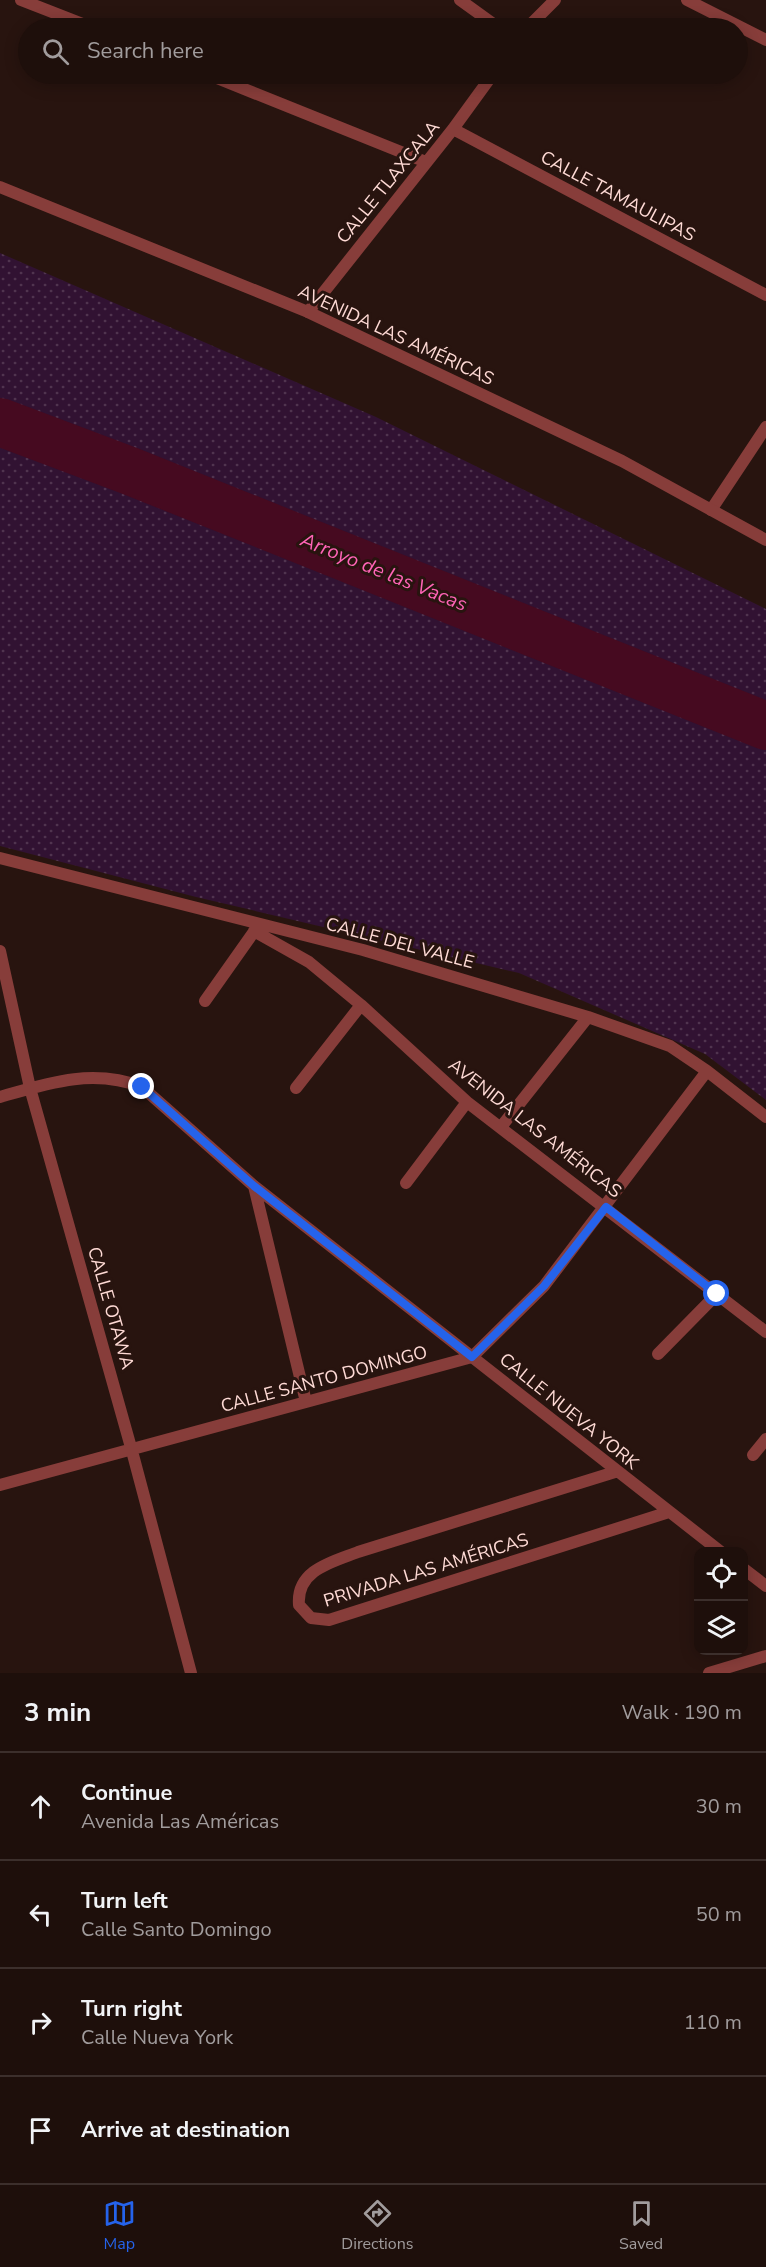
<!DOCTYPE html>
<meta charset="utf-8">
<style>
body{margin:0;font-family:"Nunito Sans",sans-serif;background:#261814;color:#f1f3f6}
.controls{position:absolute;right:18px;bottom:18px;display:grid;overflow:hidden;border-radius:12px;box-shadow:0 3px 15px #0003}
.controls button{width:54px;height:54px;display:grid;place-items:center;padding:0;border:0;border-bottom:2px solid #3c2f2c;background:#1e0f0b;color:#f1f3f6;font:30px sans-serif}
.stop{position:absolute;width:18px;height:18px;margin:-14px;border:4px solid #2563eb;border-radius:50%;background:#fff}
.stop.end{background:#2563eb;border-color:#fff;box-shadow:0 2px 6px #0008}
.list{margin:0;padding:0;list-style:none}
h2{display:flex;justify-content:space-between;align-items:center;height:78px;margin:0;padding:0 24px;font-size:26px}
h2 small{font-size:20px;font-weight:400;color:#a19c9d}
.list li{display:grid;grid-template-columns:39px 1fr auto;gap:18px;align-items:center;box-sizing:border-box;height:108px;padding:0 24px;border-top:2px solid #3c2f2c}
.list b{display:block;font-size:22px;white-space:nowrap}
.list p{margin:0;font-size:20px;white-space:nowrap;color:#a19c9d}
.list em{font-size:20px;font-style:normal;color:#a19c9d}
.icon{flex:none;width:33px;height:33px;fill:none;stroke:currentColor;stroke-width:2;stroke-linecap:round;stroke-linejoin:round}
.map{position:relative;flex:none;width:766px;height:1673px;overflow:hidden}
.search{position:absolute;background:#1e0f0b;box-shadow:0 3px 15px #0003;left:18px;right:18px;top:18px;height:66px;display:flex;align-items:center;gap:15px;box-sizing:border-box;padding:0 21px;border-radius:33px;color:#a19c9d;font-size:22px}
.sheet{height:510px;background:#1e0f0b}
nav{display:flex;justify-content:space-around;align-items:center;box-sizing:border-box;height:84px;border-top:2px solid #3c2f2c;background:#1e0f0b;font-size:16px;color:#a19c9d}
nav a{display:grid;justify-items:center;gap:3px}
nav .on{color:#2563eb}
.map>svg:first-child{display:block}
.park{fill:url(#park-dots)}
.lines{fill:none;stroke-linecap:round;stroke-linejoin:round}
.river{stroke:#460a20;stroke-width:48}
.minor{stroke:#873d3a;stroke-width:12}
.tertiary{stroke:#873d3a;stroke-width:12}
.route{stroke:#2563eb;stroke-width:8}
.labels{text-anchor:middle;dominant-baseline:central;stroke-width:6;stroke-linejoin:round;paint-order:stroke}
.street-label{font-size:18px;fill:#ffdbd6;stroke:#28140f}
.water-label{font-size:20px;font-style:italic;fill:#ff64b7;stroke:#28140f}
</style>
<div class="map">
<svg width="766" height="1673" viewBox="0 0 766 1673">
<defs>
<pattern id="park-dots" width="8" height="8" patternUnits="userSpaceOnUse" patternTransform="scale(1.5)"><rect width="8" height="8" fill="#311232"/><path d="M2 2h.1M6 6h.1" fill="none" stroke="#50344f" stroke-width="1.8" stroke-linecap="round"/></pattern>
</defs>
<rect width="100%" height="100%" fill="#28140f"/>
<path class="park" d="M0,253L376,417L766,609V1100L705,1054L519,973L196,897L0,846Z"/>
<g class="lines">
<path class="river" d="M0,422L130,471L766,726"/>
<path class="minor" d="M21,0L93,28
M460,0L499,28
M687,0L766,40
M527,28L555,0
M207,74L426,162
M453,129L766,295
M308,312L453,129L493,74
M711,510L766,427
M0,858L363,950L588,1017L670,1046L707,1071L766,1117
M254,931L309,962L361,1005L467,1102L766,1332
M0,951L30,1088L132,1451L191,1673
M205,1001L258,926
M296,1088L361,1005
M0,1097C48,1083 93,1068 142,1087L254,1186L721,1552
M501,1127L588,1017
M406,1183L467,1102
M254,1186L306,1402
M658,1354L717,1294
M753,1455L766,1439
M615,1472L358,1552C332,1562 296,1570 299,1605L311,1618L329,1620L669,1512
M0,1485L472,1357L544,1286L707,1071
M744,1569L766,1586
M709,1673L766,1656"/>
<path class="tertiary" d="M0,187L308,312L622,461L766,540"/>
</g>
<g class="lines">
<path class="route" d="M142,1087L254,1186L472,1357L544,1286L606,1207L717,1294"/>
</g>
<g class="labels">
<g class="street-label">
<text transform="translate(388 182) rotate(-51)">CALLE TLAXCALA</text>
<text transform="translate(618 196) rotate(28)">CALLE TAMAULIPAS</text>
<text transform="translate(396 335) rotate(25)">AVENIDA LAS AMÉRICAS</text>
<text transform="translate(400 943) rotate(15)">CALLE DEL VALLE</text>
<text transform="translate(535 1128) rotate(38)">AVENIDA LAS AMÉRICAS</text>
<text transform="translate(111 1308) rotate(74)">CALLE OTAWA</text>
<text transform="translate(324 1379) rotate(-15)">CALLE SANTO DOMINGO</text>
<text transform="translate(569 1411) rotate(39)">CALLE NUEVA YORK</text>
<text transform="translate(426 1570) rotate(-17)">PRIVADA LAS AMÉRICAS</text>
</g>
<g class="water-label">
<text transform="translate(384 572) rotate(22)">Arroyo de las Vacas</text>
</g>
</g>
</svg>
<div class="controls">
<button><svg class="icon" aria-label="locate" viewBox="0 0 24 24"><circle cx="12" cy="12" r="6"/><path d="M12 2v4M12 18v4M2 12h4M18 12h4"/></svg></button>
<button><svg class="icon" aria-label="layers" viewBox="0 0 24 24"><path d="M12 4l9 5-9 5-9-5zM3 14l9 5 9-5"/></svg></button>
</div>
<div class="stop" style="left:717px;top:1294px"></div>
<div class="stop end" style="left:142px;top:1087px"></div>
<div class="search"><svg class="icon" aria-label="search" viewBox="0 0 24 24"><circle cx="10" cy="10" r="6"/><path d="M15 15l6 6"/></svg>Search here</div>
</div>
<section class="sheet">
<h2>3 min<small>Walk · 190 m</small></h2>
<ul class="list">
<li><svg class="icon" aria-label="ahead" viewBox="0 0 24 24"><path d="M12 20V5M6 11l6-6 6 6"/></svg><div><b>Continue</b><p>Avenida Las Américas</p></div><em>30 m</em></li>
<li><svg class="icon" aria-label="left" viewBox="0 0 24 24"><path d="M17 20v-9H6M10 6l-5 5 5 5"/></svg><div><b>Turn left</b><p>Calle Santo Domingo</p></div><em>50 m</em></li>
<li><svg class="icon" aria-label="right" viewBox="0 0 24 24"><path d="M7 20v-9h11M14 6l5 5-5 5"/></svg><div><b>Turn right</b><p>Calle Nueva York</p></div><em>110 m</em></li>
<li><svg class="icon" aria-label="arrive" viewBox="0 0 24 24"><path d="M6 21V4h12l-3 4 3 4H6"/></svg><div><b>Arrive at destination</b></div></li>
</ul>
</section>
<nav>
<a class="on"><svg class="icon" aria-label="map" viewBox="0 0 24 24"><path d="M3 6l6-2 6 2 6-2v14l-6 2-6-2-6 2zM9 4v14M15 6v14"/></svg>Map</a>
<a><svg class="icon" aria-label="directions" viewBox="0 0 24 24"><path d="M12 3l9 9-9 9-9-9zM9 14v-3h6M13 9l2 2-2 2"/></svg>Directions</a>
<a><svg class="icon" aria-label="saved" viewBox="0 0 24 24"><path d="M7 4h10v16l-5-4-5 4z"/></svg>Saved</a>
</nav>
